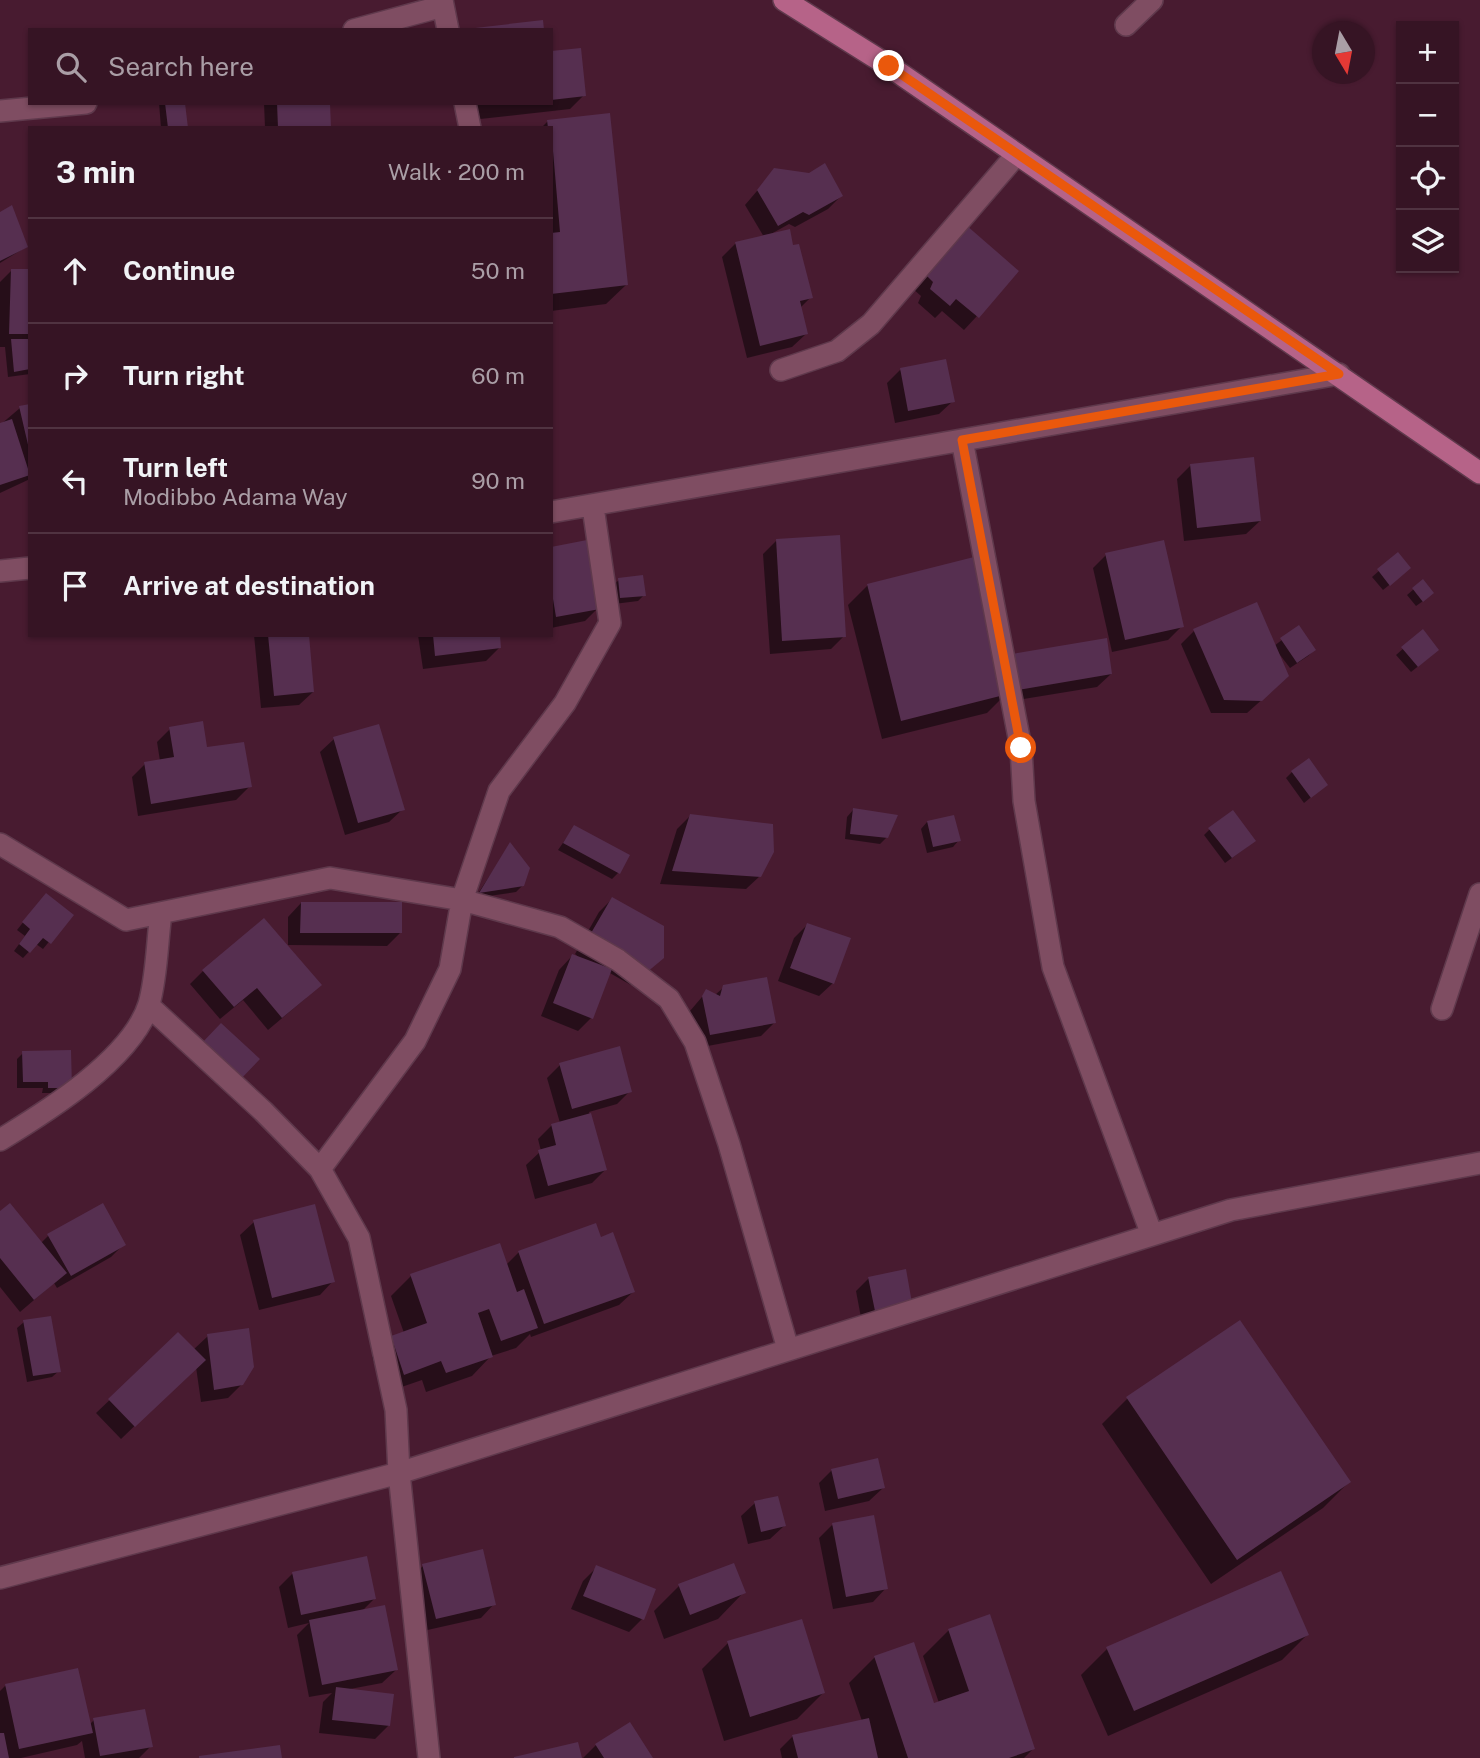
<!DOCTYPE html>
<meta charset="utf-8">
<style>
body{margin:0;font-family:"Public Sans",sans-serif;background:#3d1d2c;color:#f1f3f6}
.controls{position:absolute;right:21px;top:21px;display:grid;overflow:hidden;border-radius:0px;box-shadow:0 2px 5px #0004}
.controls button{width:63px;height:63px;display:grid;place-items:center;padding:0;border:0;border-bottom:2px solid #503341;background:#361424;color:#f1f3f6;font:35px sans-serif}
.compass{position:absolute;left:1312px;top:21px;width:63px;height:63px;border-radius:50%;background:#361424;box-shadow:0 2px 5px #0004;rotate:170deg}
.stop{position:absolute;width:21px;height:21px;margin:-16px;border:5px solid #ea580c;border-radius:50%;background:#fff}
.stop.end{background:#ea580c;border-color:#fff;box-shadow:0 2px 7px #0008}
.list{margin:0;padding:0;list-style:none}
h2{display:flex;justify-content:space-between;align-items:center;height:91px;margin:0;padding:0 28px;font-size:30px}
h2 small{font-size:23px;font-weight:400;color:#aa9ea6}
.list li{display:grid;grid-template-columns:46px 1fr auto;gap:21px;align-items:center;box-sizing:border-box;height:105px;padding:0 28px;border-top:2px solid #503341}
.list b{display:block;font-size:26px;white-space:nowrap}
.list p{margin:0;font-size:23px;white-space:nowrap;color:#aa9ea6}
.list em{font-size:23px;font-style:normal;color:#aa9ea6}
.icon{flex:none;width:38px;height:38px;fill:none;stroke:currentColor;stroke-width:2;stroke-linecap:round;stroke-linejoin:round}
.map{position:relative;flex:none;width:1480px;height:1758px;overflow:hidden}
.search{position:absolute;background:#361424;box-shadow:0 2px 5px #0004;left:28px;top:28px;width:525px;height:77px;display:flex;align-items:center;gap:18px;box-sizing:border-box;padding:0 24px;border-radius:0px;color:#aa9ea6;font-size:26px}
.panel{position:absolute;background:#361424;box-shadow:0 2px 5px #0004;left:28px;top:126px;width:525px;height:511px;border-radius:0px}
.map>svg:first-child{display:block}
.shadow{fill:#0007}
.building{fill:#562f50}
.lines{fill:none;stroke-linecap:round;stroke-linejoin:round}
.minor-casing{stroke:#5f394c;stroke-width:24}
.major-casing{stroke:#5f394c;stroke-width:24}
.minor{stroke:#7f4d62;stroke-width:21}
.major{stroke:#b66388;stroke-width:21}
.route{stroke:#ea580c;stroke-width:9}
</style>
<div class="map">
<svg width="1480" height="1758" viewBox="0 0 1480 1758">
<rect width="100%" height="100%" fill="#481b30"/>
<path class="shadow" d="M551,53L584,95L570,109L462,121L460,103H551Z
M159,103H183L186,128H161Z
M264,103H328L330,128H265Z
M608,115L626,285L606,304L551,311V128H541L548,121Z
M775,170L841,196L828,209L795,227L789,224L771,234L792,247L811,297L800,308L806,334L792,347L747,358L722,257L735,244L764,237L745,205Z
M0,214L26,247L0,263Z
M953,240L977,316L964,330L942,311L935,318L918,303L921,296L912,288Z
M12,270L30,271V374L8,377L5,347H0V282Z
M900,370L953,401L939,414L895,423L887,383Z
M30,406V479L0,493V425L20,408Z
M1191,465L1260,521L1246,534L1184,541L1177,479Z
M776,541L844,636L831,649L770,654L763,554Z
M551,549L598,608L585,621L551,628Z
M1106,555L1182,626L1168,640L1112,652L1093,568Z
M1397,555L1403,574L1383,590L1372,577Z
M619,580L644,595L638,601L614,604L612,586Z
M868,585L1000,669L1111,674L1097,687L1005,702L1004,696L987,713L882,739L848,605Z
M1414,589L1426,599L1416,606L1407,595Z
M1299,627L1314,650L1308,656L1290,668L1277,651L1274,689L1247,713H1211L1181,644L1194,631L1274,646Z
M1422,632L1431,656L1411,672L1396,655Z
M254,635H307L313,692L299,705L261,708Z
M418,635H498L500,647L486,661L423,669Z
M170,729L206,749L250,786L236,800L138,816L132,777L145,764L160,761L157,742Z
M334,739L403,809L389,822L345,835L320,752Z
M1292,772L1326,785L1304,803L1286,778Z
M853,810L887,837L880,844L845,839L847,817Z
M690,816L760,876L746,889L660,884L677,829Z
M927,822L959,840L953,847L927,853L921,829Z
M574,827L619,872L612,879L558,850Z
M1210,829L1247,847L1225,863L1204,835Z
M510,845L523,885L516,892L475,898Z
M612,899L648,971L631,985L608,972L591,1018L578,1031L541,1016L559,970L572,956L582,960L575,954L599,912Z
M40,901L71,915L43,949L36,944L23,958L14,951L25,936L17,930Z
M301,903L400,933L387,946L288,945V917Z
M807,925L833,983L819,996L778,981L794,938Z
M203,971L306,998L268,1030L243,1000L220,1019L190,984Z
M724,987L774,1023L761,1036L697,1048L690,1011L707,991L715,995Z
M69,1052L64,1093H42L43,1088H17V1059L23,1053Z
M560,1065L630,1091L617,1104L589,1112L605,1170L592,1183L535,1199L526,1165L541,1151L538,1139L552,1125L560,1123L547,1078Z
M102,1205L124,1244L111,1257L57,1288L54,1283L20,1312L0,1287V1214L40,1244L48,1236Z
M254,1222L333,1281L320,1295L259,1310L240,1235Z
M600,1239L633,1292L619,1305L531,1337L530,1334L516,1348L491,1356L472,1376L426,1392L422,1380L384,1393L372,1357L392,1338L404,1333L391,1296L411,1276L506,1265L519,1252Z
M869,1278L911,1303L862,1323L856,1291Z
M24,1322L59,1371L52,1377L27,1382L17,1328Z
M1240,1322L1349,1482L1323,1508L1211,1584L1102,1424L1127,1399Z
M178,1335L193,1350L208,1336L242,1384L228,1398L201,1402L196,1367L121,1439L96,1413Z
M832,1470L883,1488L869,1501L825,1511L819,1483Z
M755,1503L784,1526L770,1539L748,1544L741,1516Z
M832,1525L886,1588L873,1602L833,1609L819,1538Z
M423,1566L494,1604L481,1618L423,1631L410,1579Z
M597,1567L642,1619L629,1632L571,1609L583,1581Z
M292,1574L375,1598L361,1612L396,1670L382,1683L350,1689L389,1725L375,1739L319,1733L323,1702L332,1693L309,1697L297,1635L309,1623L288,1628L279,1587Z
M679,1586L743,1593L718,1619L664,1639L654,1611Z
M949,1630L1033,1749L1024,1758H782L780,1749L793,1736L862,1721L849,1683L875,1657L933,1705L939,1703L923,1656Z
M1307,1635L1282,1660L1108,1736L1081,1675L1107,1649Z
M728,1643L823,1693L797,1719L724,1741L702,1669Z
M5,1686L89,1725L94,1720L151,1746L139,1758H85L82,1741L77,1745L21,1758H0V1691Z
M596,1745L651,1758H583Z"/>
<path class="building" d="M543,20L544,30H475V28Z
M581,48L586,96L551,100V51Z
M165,103H185L188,128H168Z
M277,103H330L331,128H278Z
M610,113L628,285L551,294V233L560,232L551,128H548L547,120Z
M825,163L843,196L809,215L803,212L778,226L757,190L774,168L809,173Z
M12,205L28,247L0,261V212Z
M966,225L1019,271L979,318L956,299L950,306L930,289L933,282L924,273Z
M790,229L793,245L799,244L813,298L800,301L808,334L760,346L735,242Z
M11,269H30V334H9Z
M11,339H30V369L14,372Z
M946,359L955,402L908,411L900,368Z
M30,404V449H29L19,406Z
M12,419L30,475L0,485V423Z
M1254,457L1261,521L1197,528L1190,464Z
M840,535L846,637L782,641L776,539Z
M587,540L600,609L556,617L551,587V547Z
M1164,540L1184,627L1125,640L1105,553Z
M1398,552L1411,568L1390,586L1377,569Z
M974,557L1008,694L901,721L867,584Z
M643,575L646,596L620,598L618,578Z
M1423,579L1434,593L1423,602L1412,588Z
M1257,602L1289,676L1262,701L1224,700L1193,629Z
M1299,625L1316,650L1297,663L1280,638Z
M1423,629L1439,650L1418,667L1401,647Z
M268,635H309L314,692L274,696Z
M433,635H500L501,648L435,656Z
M1107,638L1112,674L1018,690L1012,654Z
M203,721L207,747L244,742L252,787L151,804L144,762L174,757L169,727Z
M379,724L405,810L358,823L333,737Z
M1309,758L1328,785L1311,798L1291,771Z
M853,808L898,815L888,838L850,834Z
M1233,810L1256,841L1232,858L1208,828Z
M690,814L773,824L774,852L761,877L672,871Z
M954,815L961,841L933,847L927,821Z
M574,825L630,855L620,874L563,843Z
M510,842L530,868L524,886L479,893Z
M46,893L74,915L51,944L43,938L30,953L19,944L30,929L22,922Z
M612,897L664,926V958L646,973L587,940Z
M301,902H402V933H300Z
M264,918L322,985L282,1018L257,988L234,1007L202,970Z
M807,923L851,938L834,984L790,968Z
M572,954L612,969L593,1019L553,1003Z
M767,977L776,1023L710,1035L702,996L706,989L720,996L723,985Z
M221,1023L260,1059L238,1082L200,1045Z
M620,1046L632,1092L572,1109L559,1063Z
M71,1050L72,1088H48V1082H23L22,1051Z
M591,1113L607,1170L548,1186L538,1150L556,1145L551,1124Z
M10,1203L67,1273L34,1300L0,1258V1211Z
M103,1203L126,1245L71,1276L47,1234Z
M315,1204L335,1282L272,1298L253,1220Z
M596,1223L601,1237L613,1232L635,1292L544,1324L518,1251Z
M500,1243L517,1292L524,1289L538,1328L501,1341L489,1309L478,1313L493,1357L446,1373L441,1361L404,1375L391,1336L427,1323L410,1274Z
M906,1269L912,1303L875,1311L868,1277Z
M51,1316L61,1372L33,1376L23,1320Z
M1240,1320L1351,1482L1237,1560L1126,1397Z
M249,1328L254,1367L243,1385L214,1390L207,1334Z
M178,1332L206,1360L135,1427L108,1399Z
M878,1458L885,1488L838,1499L831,1469Z
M778,1496L786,1526L761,1532L754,1501Z
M874,1515L888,1589L846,1597L832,1523Z
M483,1549L496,1605L436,1619L422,1564Z
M367,1556L376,1599L301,1615L292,1572Z
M734,1563L746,1593L690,1615L678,1584Z
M596,1565L656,1589L644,1620L583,1596Z
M1281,1571L1309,1635L1134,1711L1106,1647Z
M385,1605L398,1670L322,1685L309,1620Z
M990,1614L1035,1749L1009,1758H908L874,1656L914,1642L934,1703L969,1691L948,1629Z
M802,1619L825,1693L750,1717L727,1641Z
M78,1668L93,1733L19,1749L5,1684Z
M336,1687L394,1694L390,1726L332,1720Z
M145,1709L153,1747L100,1756L93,1718Z
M869,1718L878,1758H798L792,1735Z
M630,1722L653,1758H604L595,1744Z
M0,1733H4L9,1758H0Z
M578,1742L582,1758H514V1757Z
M280,1745L282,1758H199V1756Z"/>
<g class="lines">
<g class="minor-casing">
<path id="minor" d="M442,0L448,30
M1126,25L1152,0
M354,30L443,6
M465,103L470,128
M0,111L86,103
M781,370L837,351L871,324L1017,154
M962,440L1021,748L1024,801L1053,967L1152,1235
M551,512L1339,374
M0,571L30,568
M0,844L126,920L330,878L462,900L560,927L618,960L669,999L695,1042L729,1144L788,1349
M149,1006L263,1111L320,1169L359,1238L396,1410L399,1473L429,1758
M1442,1009L1480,894
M0,1140C46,1112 132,1059 149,1004C157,976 157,942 161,913
M320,1169L415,1041L450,969L462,900L499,791L565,703L610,623L593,507
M0,1578L399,1473L1231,1210L1480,1163"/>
</g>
<g class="major-casing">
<path id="major" d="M784,0L889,66L1480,473"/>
</g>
<use href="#minor" class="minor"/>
<use href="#major" class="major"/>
</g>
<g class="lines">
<path class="route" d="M889,66L1339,374L962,440L1021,748"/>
</g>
</svg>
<div class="controls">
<button>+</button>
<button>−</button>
<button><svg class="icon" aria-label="locate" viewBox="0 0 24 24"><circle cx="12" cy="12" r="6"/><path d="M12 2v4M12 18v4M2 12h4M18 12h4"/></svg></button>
<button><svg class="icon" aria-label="layers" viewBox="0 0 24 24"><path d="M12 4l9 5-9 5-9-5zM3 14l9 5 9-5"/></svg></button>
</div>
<svg class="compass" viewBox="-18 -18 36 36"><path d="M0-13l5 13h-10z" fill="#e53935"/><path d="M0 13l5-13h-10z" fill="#aa9ea6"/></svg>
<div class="stop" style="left:1021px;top:748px"></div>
<div class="stop end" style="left:889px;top:66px"></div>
<div class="search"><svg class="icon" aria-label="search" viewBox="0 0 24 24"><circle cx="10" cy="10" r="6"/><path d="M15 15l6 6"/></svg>Search here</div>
<section class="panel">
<h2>3 min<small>Walk · 200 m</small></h2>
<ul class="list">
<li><svg class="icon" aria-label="ahead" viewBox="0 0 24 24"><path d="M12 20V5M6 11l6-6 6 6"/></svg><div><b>Continue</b></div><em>50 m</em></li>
<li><svg class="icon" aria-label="right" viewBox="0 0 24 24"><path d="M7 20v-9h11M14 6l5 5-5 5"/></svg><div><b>Turn right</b></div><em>60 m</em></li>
<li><svg class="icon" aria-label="left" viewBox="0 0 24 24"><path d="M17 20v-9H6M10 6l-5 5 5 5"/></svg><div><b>Turn left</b><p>Modibbo Adama Way</p></div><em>90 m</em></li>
<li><svg class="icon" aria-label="arrive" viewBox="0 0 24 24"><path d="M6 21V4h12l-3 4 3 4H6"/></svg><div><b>Arrive at destination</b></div></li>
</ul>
</section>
</div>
